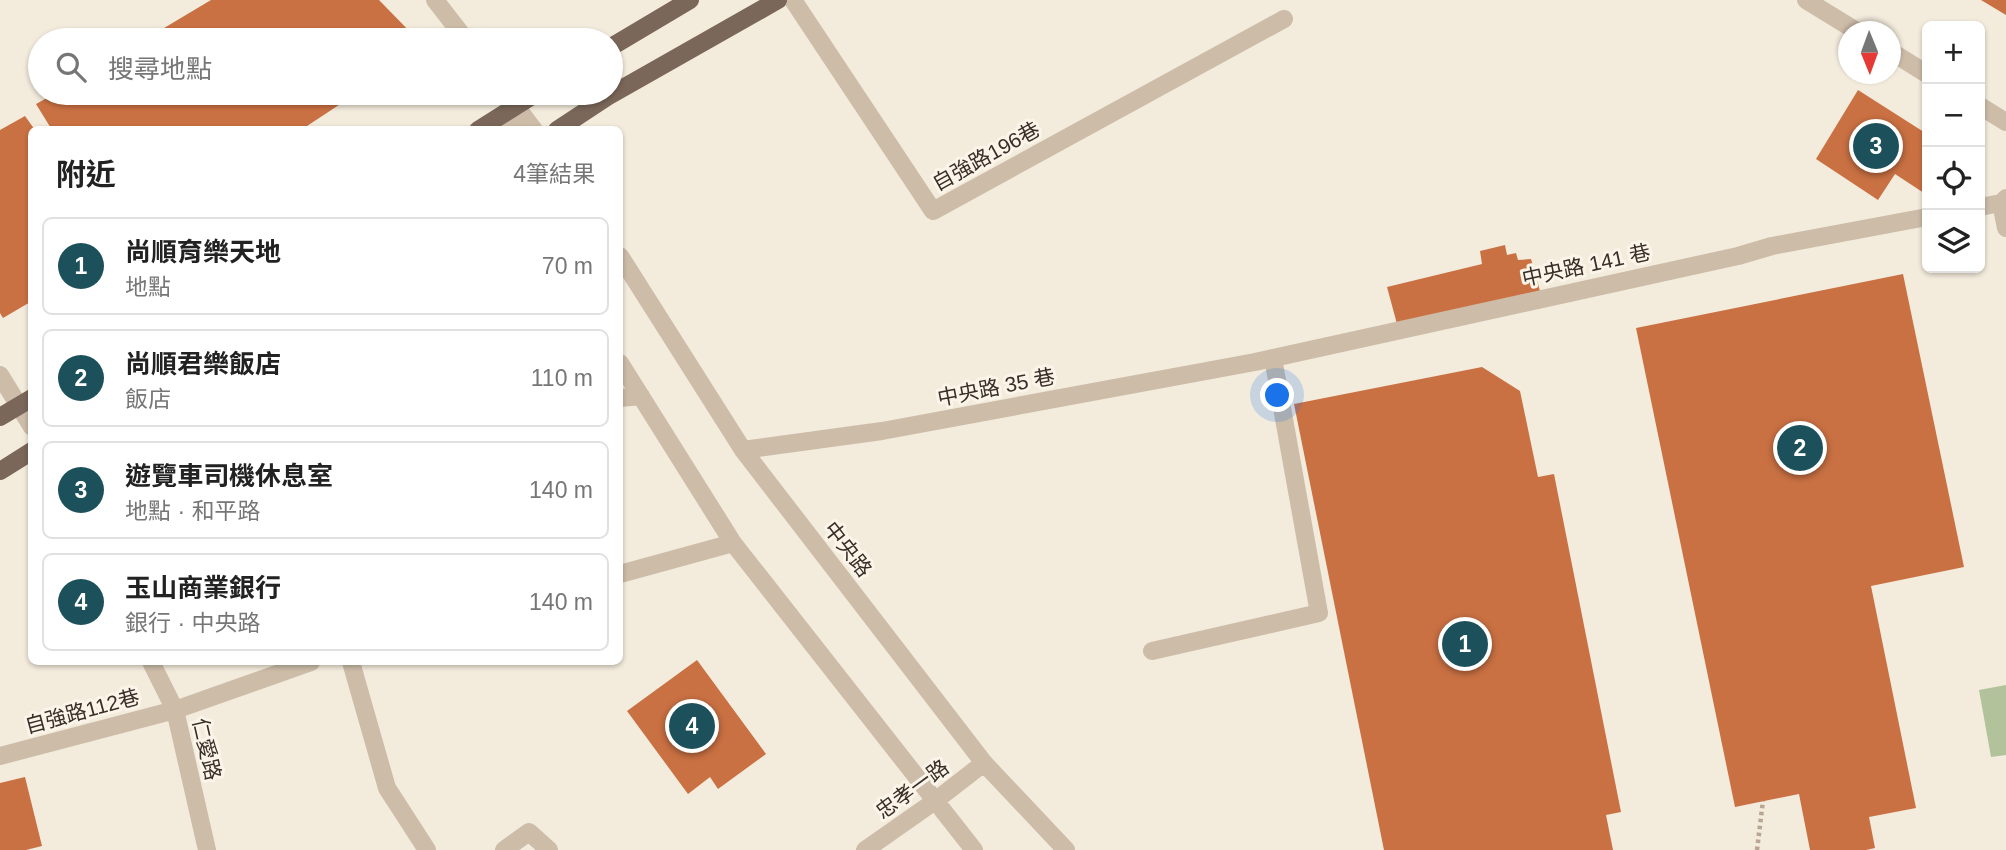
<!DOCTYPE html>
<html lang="zh-TW">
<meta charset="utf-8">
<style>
body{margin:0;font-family:Arial,"Noto Sans TC",sans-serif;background:#f6f6f6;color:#222}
.controls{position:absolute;right:21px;top:21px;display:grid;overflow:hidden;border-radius:10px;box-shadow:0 2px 5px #0004}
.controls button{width:63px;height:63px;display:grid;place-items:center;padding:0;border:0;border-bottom:2px solid #e0e0e0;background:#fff;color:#222;font:35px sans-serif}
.compass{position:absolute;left:1838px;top:21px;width:63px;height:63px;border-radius:50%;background:#fff;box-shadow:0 2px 5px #0004;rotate:179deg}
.you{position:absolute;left:1278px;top:396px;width:24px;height:24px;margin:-18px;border:5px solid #fff;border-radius:50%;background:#1a73e8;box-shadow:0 0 0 10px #1a73e833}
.badge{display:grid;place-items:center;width:46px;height:46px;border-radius:50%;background:#1c515c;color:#fff;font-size:23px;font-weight:700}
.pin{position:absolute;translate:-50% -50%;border:4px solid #fff;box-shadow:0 2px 7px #0006}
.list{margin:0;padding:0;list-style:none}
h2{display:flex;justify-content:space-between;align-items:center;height:91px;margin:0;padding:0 28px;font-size:30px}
h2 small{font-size:23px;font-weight:400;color:#767676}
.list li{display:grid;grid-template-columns:46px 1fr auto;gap:21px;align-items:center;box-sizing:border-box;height:98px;margin:0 14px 14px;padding:0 14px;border:2px solid #e0e0e0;border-radius:10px}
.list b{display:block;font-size:26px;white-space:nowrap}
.list p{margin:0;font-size:23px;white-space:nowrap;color:#767676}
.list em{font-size:23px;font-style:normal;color:#767676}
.icon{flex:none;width:38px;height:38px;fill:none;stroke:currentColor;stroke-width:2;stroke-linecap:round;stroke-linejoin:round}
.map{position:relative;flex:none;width:2006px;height:850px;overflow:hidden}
.search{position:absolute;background:#fff;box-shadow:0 2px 5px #0004;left:28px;top:28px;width:595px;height:77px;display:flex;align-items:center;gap:18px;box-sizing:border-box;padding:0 24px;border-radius:38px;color:#767676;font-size:26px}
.panel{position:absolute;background:#fff;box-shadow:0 2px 5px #0004;left:28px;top:126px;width:595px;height:539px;border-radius:10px}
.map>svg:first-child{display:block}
.green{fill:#b2c39c}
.building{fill:#ca7143}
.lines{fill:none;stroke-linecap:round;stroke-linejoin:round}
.path{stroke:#b8a692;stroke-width:4.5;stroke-dasharray:3.5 3.5;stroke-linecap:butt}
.minor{stroke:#ccbca8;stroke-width:18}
.major{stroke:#7b6759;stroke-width:18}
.labels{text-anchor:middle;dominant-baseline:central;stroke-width:6;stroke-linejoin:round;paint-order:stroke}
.street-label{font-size:21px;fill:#382f28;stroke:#faf4e9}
</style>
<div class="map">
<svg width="2006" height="850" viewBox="0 0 2006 850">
<rect width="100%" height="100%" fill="#f3ebdc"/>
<path class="green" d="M2006,685V755L1991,757L1979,690Z"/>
<path class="building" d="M211,0H379L418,40H144Z
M1981,0H2006V15Z
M1858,90L1927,134V195L1895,174L1878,200L1816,159Z
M56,93H357L301,130H52L36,104Z
M25,116L35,130H32V301L3,318L0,313V130Z
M1505,245L1507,255L1516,253L1518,260L1531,259L1540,291L1397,324L1387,287L1482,264L1480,251Z
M1903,274L1964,567L1871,586L1916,808L1869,817L1875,848L1866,850H1810L1799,794L1735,807L1636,328Z
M1482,367L1520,391L1538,477L1554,474L1621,812L1606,815L1613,850H1384L1294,404Z
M697,660L766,754L718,789L710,777L688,794L627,711Z
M25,777L42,846L26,850H0V783Z"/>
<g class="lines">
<path class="path" d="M1757,850L1763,801"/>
<path class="minor" d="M435,0L466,40
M793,0L933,211L1284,19
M1806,0L1858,32
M1890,51L1927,74
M506,93L534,130
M1980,106L2006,122
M509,130L517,106
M2006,198L2001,203L2006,228
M1980,207L2001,203
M620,256L743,450L984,763L1066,850
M620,363L733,543L974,850
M0,375L32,427
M620,398L641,396
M743,450L882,431L1255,362L1738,256L1772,246L1927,217
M620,574L733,543
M1152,651L1319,613L1273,358
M151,662L175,710L207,850
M351,662L387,788L427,850
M0,756L175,710L311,662
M504,850L529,832L549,850
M865,850L935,801L984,763"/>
<path class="major" d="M611,47L690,0
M478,130L537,93
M557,130L607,97L778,0
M0,417L32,398
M0,471L32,451"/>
</g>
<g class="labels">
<g class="street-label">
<text transform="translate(986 156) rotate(-29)">自強路196巷</text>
<text transform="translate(1586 265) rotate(-12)">中央路 141 巷</text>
<text transform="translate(996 387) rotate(-11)">中央路 35 巷</text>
<text transform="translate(848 549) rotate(52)">中央路</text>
<text transform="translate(82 711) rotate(-15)">自強路112巷</text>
<text transform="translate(207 749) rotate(77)">仁愛路</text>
<text transform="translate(912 789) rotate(-36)">忠孝一路</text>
</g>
</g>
</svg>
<div class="controls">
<button>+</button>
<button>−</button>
<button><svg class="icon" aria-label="locate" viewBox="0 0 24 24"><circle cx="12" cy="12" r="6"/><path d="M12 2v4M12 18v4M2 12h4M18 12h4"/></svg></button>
<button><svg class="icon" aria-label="layers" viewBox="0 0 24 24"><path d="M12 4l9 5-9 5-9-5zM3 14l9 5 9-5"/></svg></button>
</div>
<svg class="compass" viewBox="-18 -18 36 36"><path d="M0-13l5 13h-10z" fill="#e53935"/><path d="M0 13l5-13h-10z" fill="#767676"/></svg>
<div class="you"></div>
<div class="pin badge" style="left:1465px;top:644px">1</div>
<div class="pin badge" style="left:1800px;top:448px">2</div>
<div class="pin badge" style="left:1876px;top:146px">3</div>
<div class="pin badge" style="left:692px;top:726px">4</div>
<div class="search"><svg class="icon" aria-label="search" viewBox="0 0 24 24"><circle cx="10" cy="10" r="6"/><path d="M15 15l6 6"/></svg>搜尋地點</div>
<section class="panel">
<h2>附近<small>4筆結果</small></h2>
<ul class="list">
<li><span class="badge">1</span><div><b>尚順育樂天地</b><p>地點</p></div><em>70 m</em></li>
<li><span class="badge">2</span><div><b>尚順君樂飯店</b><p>飯店</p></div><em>110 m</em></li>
<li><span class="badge">3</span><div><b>遊覽車司機休息室</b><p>地點 · 和平路</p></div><em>140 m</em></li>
<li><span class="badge">4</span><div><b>玉山商業銀行</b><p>銀行 · 中央路</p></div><em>140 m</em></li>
</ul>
</section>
</div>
